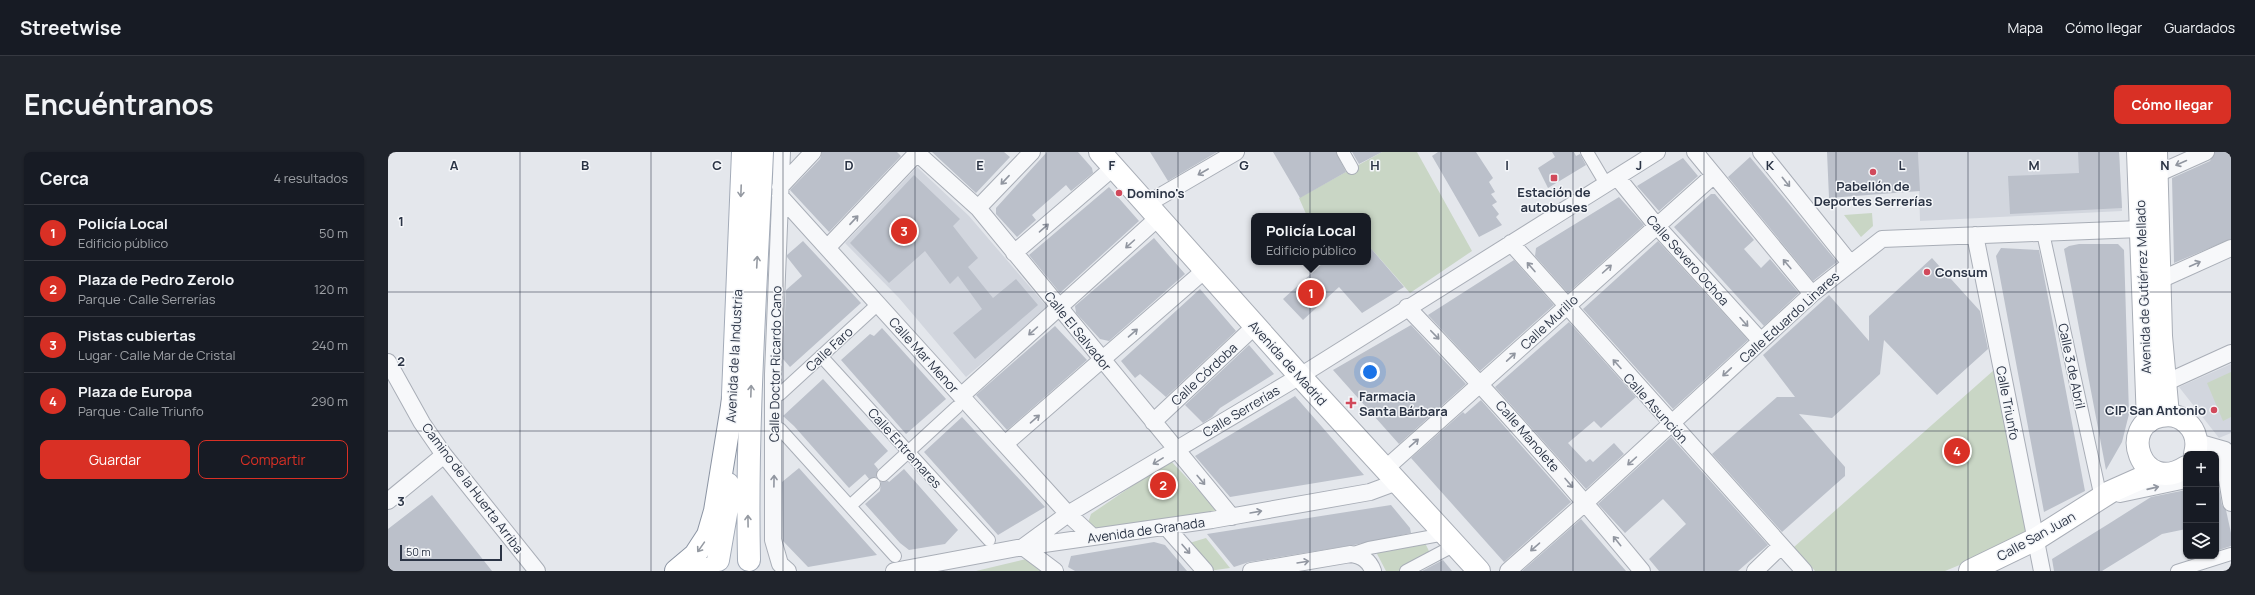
<!DOCTYPE html>
<html lang="es">
<meta charset="utf-8">
<style>
body{margin:0;font-family:Manrope,sans-serif;background:#20242c;color:#f1f3f6}
.controls{position:absolute;right:12px;bottom:12px;display:grid;overflow:hidden;border-radius:8px;box-shadow:0 1px 3px #0004}
.controls button{width:36px;height:36px;display:grid;place-items:center;padding:0;border:0;border-bottom:1px solid #363941;background:#171b24;color:#f1f3f6;font:20px sans-serif}
.scale{position:absolute;left:12px;bottom:10px;width:102px;box-sizing:border-box;padding-left:4px;border:2px solid #2b3445;border-top:0;font-size:11px;line-height:14px;white-space:nowrap;color:#2b3445;-webkit-text-stroke:3px #f4f6f9;paint-order:stroke}
.you{position:absolute;left:982px;top:220px;width:14px;height:14px;margin:-10px;border:3px solid #fff;border-radius:50%;background:#1a73e8;box-shadow:0 0 0 6px #1a73e833}
.badge{display:grid;place-items:center;width:26px;height:26px;border-radius:50%;background:#d93025;color:#fff;font-size:13px;font-weight:700}
.pin{position:absolute;translate:-50% -50%;border:2px solid #fff;box-shadow:0 1px 4px #0006}
.popup{position:absolute;left:863px;top:61px;width:120px;height:52px;box-sizing:border-box;display:grid;place-content:center;border-radius:8px;background:#171b24;filter:drop-shadow(0 1px 3px #0005);font-size:13px;white-space:nowrap;color:#9ea1a6}
.popup b{font-size:15px;color:#f1f3f6}
.popup::after{content:'';position:absolute;left:50%;top:100%;margin-left:-8px;border:8px solid transparent;border-top-color:#171b24}
.list{margin:0;padding:0;list-style:none}
h2{display:flex;justify-content:space-between;align-items:center;height:52px;margin:0;padding:0 16px;font-size:17px}
h2 small{font-size:13px;font-weight:400;color:#9ea1a6}
.list li{display:grid;grid-template-columns:26px 1fr auto;gap:12px;align-items:center;box-sizing:border-box;height:56px;padding:0 16px;border-top:1px solid #363941}
.list b{display:block;font-size:15px;white-space:nowrap}
.list p{margin:0;font-size:13px;white-space:nowrap;color:#9ea1a6}
.list em{font-size:13px;font-style:normal;color:#9ea1a6}
.actions{display:flex;gap:8px;padding:12px 16px}
.actions a{flex:1;padding:9px 0;border:1px solid #d93025;border-radius:8px;text-align:center;font-size:14px;color:#d93025}
.actions .main{background:#d93025;color:#fff}
.icon{flex:none;width:22px;height:22px;fill:none;stroke:currentColor;stroke-width:2;stroke-linecap:round;stroke-linejoin:round}
.map{position:relative;flex:none;width:1843px;height:419px;overflow:hidden;border-radius:8px}
header{display:flex;align-items:center;gap:24px;box-sizing:border-box;height:56px;padding:0 20px;background:#171b24;border-bottom:1px solid #363941}
header strong{font-size:19px}
nav{display:flex;gap:22px;margin-inline-start:auto;font-size:14px}
.intro{display:flex;align-items:center;justify-content:space-between;box-sizing:border-box;height:96px;padding:0 24px}
h1{margin:0;font-size:28px}
.button{padding:10px 18px;border-radius:8px;background:#d93025;color:#fff;font-size:14px;font-weight:700}
main{display:flex;gap:24px;padding:0 24px}
aside{flex:1;background:#171b24;border-radius:8px;box-shadow:0 1px 3px #0004}
.map>svg:first-child{display:block}
.built{fill:#d2d6de}
.green{fill:#c9d6c5}
.building{fill:#bbc0ca}
.lines{fill:none;stroke-linecap:round;stroke-linejoin:round}
.pedestrian-casing{stroke:#a9aeb7;stroke-width:14}
.minor-casing{stroke:#a9aeb7;stroke-width:18}
.secondary-casing{stroke:#a9aeb7;stroke-width:24}
.primary-casing{stroke:#a3abb8;stroke-width:24}
.trunk-casing{stroke:#8b94a3;stroke-width:24}
.pedestrian{stroke:#f7f8fa;stroke-width:12}
.minor{stroke:#f7f8fa;stroke-width:16}
.secondary{stroke:#fff;stroke-width:22}
.primary{stroke:#fff;stroke-width:22}
.trunk{stroke:#fff;stroke-width:22}
.oneway{stroke:#9196a0}
.oneway2{stroke:#959aa2}
.grid{fill:none;stroke:#2b3445;stroke-width:1;stroke-opacity:0.55}
.poi-dot{fill:#d1495b;stroke:#f4f6f9;stroke-width:1.5}
.labels{text-anchor:middle;dominant-baseline:central;stroke-width:3;stroke-linejoin:round;paint-order:stroke}
.poi-label{font-size:13px;font-weight:bold;fill:#2b3445;stroke:#f4f6f9;text-anchor:start}
.street-label{font-size:13px;fill:#2b3445;stroke:#f4f6f9}
.grid-label{font-size:13px;text-anchor:middle;font-weight:bold;fill:#2b3445;stroke:#f4f6f9;stroke-width:3;stroke-linejoin:round;paint-order:stroke}
</style>
<header>
<strong>Streetwise</strong>
<nav><a>Mapa</a><a>Cómo llegar</a><a>Guardados</a></nav>
</header>
<div class="intro"><h1>Encuéntranos</h1><a class="button">Cómo llegar</a></div>
<main>
<aside>
<h2>Cerca<small>4 resultados</small></h2>
<ul class="list">
<li><span class="badge">1</span><div><b>Policía Local</b><p>Edificio público</p></div><em>50 m</em></li>
<li><span class="badge">2</span><div><b>Plaza de Pedro Zerolo</b><p>Parque · Calle Serrerías</p></div><em>120 m</em></li>
<li><span class="badge">3</span><div><b>Pistas cubiertas</b><p>Lugar · Calle Mar de Cristal</p></div><em>240 m</em></li>
<li><span class="badge">4</span><div><b>Plaza de Europa</b><p>Parque · Calle Triunfo</p></div><em>290 m</em></li>
</ul>
<div class="actions"><a class="main">Guardar</a><a>Compartir</a></div>
</aside>
<div class="map">
<svg width="1843" height="419" viewBox="0 0 1843 419">
<rect width="100%" height="100%" fill="#e4e7ec"/>
<path class="built" d="M1530,0H1731L1734,59L1532,69Z
M529,15L581,64L660,156L578,225L511,146L457,91Z
M1843,212V281L1831,286L1791,235Z"/>
<path class="green" d="M994,0H1029L1084,99L1022,141L980,93V64H919L911,46Z
M1484,61L1485,74L1473,85L1456,63Z
M1606,218L1638,379L1596,403L1557,419H1427L1406,395Z
M1843,220V265L1835,269L1819,231Z
M782,308L830,359L709,381L700,371L703,362Z
M818,386L842,416L820,419L798,392Z
M1036,389L1043,403L1011,419H998L987,398Z
M638,407L656,419H588Z"/>
<path class="building" d="M434,0H509L513,4L441,80L402,38L432,7Z
M544,0H616L622,5L588,41Z
M659,0H690L704,16L705,21L683,39L678,33L644,63L648,68L629,85L608,62V56Z
M762,0H829L780,29Z
M885,0H948L958,20L912,46Z
M964,0H994L971,12Z
M1050,0H1088L1105,26L1101,30L1107,40L1103,42L1109,50L1104,53L1111,62L1108,65L1114,73L1091,85L1044,4Z
M1164,0H1186L1188,4L1192,2L1198,13L1160,36L1150,16L1167,5Z
M1439,0H1530L1532,39L1441,46Z
M1690,0H1731L1734,56L1622,62L1620,24L1691,21Z
M1827,0H1843V87L1786,111L1784,26L1822,9Z
M1362,5L1449,110L1425,129L1340,25Z
M1295,6L1310,24L1271,59L1249,34Z
M526,23L572,67L565,74L590,106L580,115L605,146L628,127L650,153L587,207L565,181L594,157L570,124L562,132L537,99L501,131L462,91Z
M721,35L751,69L672,141L641,103Z
M1323,42H1327L1366,88L1356,97L1373,116L1382,107L1411,141L1376,174L1286,75Z
M1231,45L1256,73L1180,141L1147,104L1148,96Z
M766,86L797,122L721,189L712,187L688,161L687,154Z
M415,89L473,151L402,215L395,207L398,138L414,124L399,105V103Z
M1270,89L1360,188L1285,257L1195,157Z
M1691,92H1730L1736,98L1741,262L1734,290L1718,318L1676,97L1681,94Z
M980,93L1016,135L974,161L951,135L915,168L895,147L936,110H980Z
M1613,96L1651,98L1697,339L1656,360L1608,104Z
M1544,106L1592,159L1600,197L1549,243L1496,188L1492,222L1444,266L1411,262L1457,315V324L1394,380L1324,302L1389,245H1407L1375,203L1441,143L1481,189V164Z
M1126,108L1166,153L1092,219L1040,163Z
M812,137L848,179L778,245L752,222L747,226L733,209Z
M1181,170L1248,245L1213,276L1206,269L1180,291L1198,310L1202,307L1205,310L1226,291L1236,302L1198,337L1107,235Z
M1023,173L1078,232L1011,292L945,218Z
M667,174L699,208L619,278L588,243Z
M494,176L558,247L518,282L453,208L482,182L486,184Z
M861,193L886,222L832,256L824,265L815,271L797,253Z
M435,227L500,299L486,312L490,317L488,325L481,327L477,322L461,336L406,274L395,264Z
M907,244L976,323L842,345L807,304Z
M1093,248L1183,350L1116,410L1023,306L1075,260L1077,262Z
M574,265L657,355L610,383L536,300Z
M1283,285L1380,393L1350,419H1271L1261,407L1298,372L1289,362L1275,347L1237,381L1210,352Z
M411,316L489,403L420,415L395,389L394,330Z
M516,317L570,378L557,392L521,398L512,391L477,352L492,339L493,330L500,329L501,330Z
M1831,336L1834,353L1838,358L1843,381V394L1828,399V337Z
M1798,338V377L1774,382L1714,419H1666L1664,407L1722,371L1763,345Z
M44,343L104,419H0V377Z
M1003,353L1022,376L1023,381L966,393L861,410L846,415L819,382Z
M1193,367L1238,419H1134Z
M766,390L777,393L799,419H687L680,415L683,404Z
M1055,408L1064,419H1034Z"/>
<g class="lines">
<g class="pedestrian-casing">
<path id="pedestrian" d="M955,0L964,16
M1199,0L1218,32
M1655,81L1713,346
M433,204L601,388
M392,242L490,152
M392,277L507,404
M495,323L569,255
M462,354L486,332
M963,402L981,396L1057,382
M1018,419L1067,393
M1789,419L1843,402"/>
</g>
<g class="minor-casing">
<path id="minor" d="M394,0L385,222V388L392,412L400,419
M528,0L590,56L844,365
M1307,0L1424,142
M1373,0L1462,111
M1769,22L1818,0
M1229,25L1268,73L1373,189
M392,35L425,0
M392,44L680,362L705,385
M759,52L848,0
M590,56L644,0
M1587,83L1654,419
M1123,91L1416,419
M439,96L529,1
M626,101L726,15
M1772,128L1843,96
M1019,155C1101,240 1179,328 1254,419
M0,210L34,271L56,303L149,419
M1777,231L1843,201
M573,244L771,65
M765,270L867,174
M1809,290L1837,298
M617,292L817,118
M1837,298L1836,310L1843,351
M997,317L1326,23
M1732,342L1798,328
M0,349L56,303
M779,376L817,419
M635,395L680,362L912,224L1269,0
M635,395L667,419
M506,419L635,395L824,368L982,340L1009,330
M863,419L963,402C974,404 981,408 985,419
M1120,419L1198,350L1424,142L1494,87L1752,77
M1367,419L1393,394"/>
</g>
<g class="secondary-casing">
<path id="secondary" d="M712,0L912,224L1091,419
M1750,0L1760,270
M1768,0L1773,184L1780,263
M1798,315C1753,344 1729,272 1773,264C1782,262 1792,264 1799,271C1808,279 1810,291 1807,302
M1582,419L1648,387L1722,340L1767,320"/>
</g>
<g class="primary-casing">
<path id="primary" d="M344,267L355,0
M330,408L339,356L340,332
M361,408C358,272 368,136 374,0"/>
</g>
<g class="trunk-casing">
<path id="trunk" d="M288,419L307,403L320,383L327,359L345,248
M315,419L319,417"/>
</g>
<use href="#pedestrian" class="pedestrian"/>
<use href="#minor" class="minor"/>
<use href="#secondary" class="secondary"/>
<use href="#primary" class="primary"/>
<use href="#trunk" class="trunk"/>
</g>
<defs><path id="oneway-shaft" d="M-6 0H5M1.5-3L5.5 0L1.5 3" fill="none" stroke-width="1.6" stroke-linecap="round" stroke-linejoin="round"/></defs>
<g class="oneway">
<use href="#oneway-shaft" transform="translate(1793 11) rotate(156)"/>
<use href="#oneway-shaft" transform="translate(815 20) rotate(150)"/>
<use href="#oneway-shaft" transform="translate(617 28) rotate(133)"/>
<use href="#oneway-shaft" transform="translate(1398 30) rotate(51)"/>
<use href="#oneway-shaft" transform="translate(466 68) rotate(-47)"/>
<use href="#oneway-shaft" transform="translate(656 76) rotate(-41)"/>
<use href="#oneway-shaft" transform="translate(742 92) rotate(138)"/>
<use href="#oneway-shaft" transform="translate(1399 112) rotate(-130)"/>
<use href="#oneway-shaft" transform="translate(1807 112) rotate(-24)"/>
<use href="#oneway-shaft" transform="translate(1143 115) rotate(-131)"/>
<use href="#oneway-shaft" transform="translate(1219 117) rotate(-42)"/>
<use href="#oneway-shaft" transform="translate(1356 170) rotate(48)"/>
<use href="#oneway-shaft" transform="translate(645 179) rotate(138)"/>
<use href="#oneway-shaft" transform="translate(745 181) rotate(-41)"/>
<use href="#oneway-shaft" transform="translate(1047 183) rotate(46)"/>
<use href="#oneway-shaft" transform="translate(1123 205) rotate(-43)"/>
<use href="#oneway-shaft" transform="translate(1229 212) rotate(-132)"/>
<use href="#oneway-shaft" transform="translate(1339 220) rotate(137)"/>
<use href="#oneway-shaft" transform="translate(647 267) rotate(-41)"/>
<use href="#oneway-shaft" transform="translate(1026 291) rotate(-41)"/>
<use href="#oneway-shaft" transform="translate(770 309) rotate(149)"/>
<use href="#oneway-shaft" transform="translate(1244 309) rotate(138)"/>
<use href="#oneway-shaft" transform="translate(813 328) rotate(50)"/>
<use href="#oneway-shaft" transform="translate(386 329) rotate(-89)"/>
<use href="#oneway-shaft" transform="translate(1181 331) rotate(49)"/>
<use href="#oneway-shaft" transform="translate(1765 336) rotate(-13)"/>
<use href="#oneway-shaft" transform="translate(868 360) rotate(-10)"/>
<use href="#oneway-shaft" transform="translate(1229 389) rotate(-129)"/>
<use href="#oneway-shaft" transform="translate(1147 395) rotate(139)"/>
<use href="#oneway-shaft" transform="translate(798 397) rotate(49)"/>
<use href="#oneway-shaft" transform="translate(915 410) rotate(-9)"/>
</g>
<g class="oneway2">
<use href="#oneway-shaft" transform="translate(353 39) rotate(92)"/>
<use href="#oneway-shaft" transform="translate(369 110) rotate(-87)"/>
<use href="#oneway-shaft" transform="translate(363 239) rotate(-88)"/>
<use href="#oneway-shaft" transform="translate(360 369) rotate(-91)"/>
<use href="#oneway-shaft" transform="translate(313 395) rotate(125)"/>
</g>
<path class="grid" d="M132,0V419M263,0V419M395,0V419M527,0V419M658,0V419M790,0V419M922,0V419M1053,0V419M1185,0V419M1316,0V419M1448,0V419M1580,0V419M1711,0V419M0,140H1843M0,279H1843"/>
<g class="poi-dot">
<circle cx="1485" cy="20" r="4"/>
<rect x="1162" y="22" width="8" height="8" rx="2"/>
<circle cx="731" cy="41" r="4"/>
<circle cx="1539" cy="120" r="4"/>
<path d="M961 245h4v4h4v4h-4v4h-4v-4h-4v-4h4z"/>
<circle cx="1826" cy="258" r="4"/>
</g>
<g class="labels">
<g class="poi-label">
<text x="1485" y="34" text-anchor="middle">Pabellón de<tspan x="1485" dy="15">Deportes Serrerías</tspan></text>
<text x="1166" y="40" text-anchor="middle">Estación de<tspan x="1166" dy="15">autobuses</tspan></text>
<text x="739" y="41">Domino's</text>
<text x="1547" y="120">Consum</text>
<text x="971" y="244">Farmacia<tspan x="971" dy="15">Santa Bárbara</tspan></text>
<text x="1818" y="258" text-anchor="end">CIP San Antonio</text>
</g>
<g class="street-label">
<text transform="translate(1300 108) rotate(48)">Calle Severo Ochoa</text>
<text transform="translate(1755 135) rotate(-92)">Avenida de Gutiérrez Mellado</text>
<text transform="translate(1401 165) rotate(-42)">Calle Eduardo Linares</text>
<text transform="translate(1161 170) rotate(-43)">Calle Murillo</text>
<text transform="translate(690 179) rotate(51)">Calle El Salvador</text>
<text transform="translate(441 197) rotate(-43)">Calle Faro</text>
<text transform="translate(536 203) rotate(48)">Calle Mar Menor</text>
<text transform="translate(346 204) rotate(-87)">Avenida de la Industria</text>
<text transform="translate(900 211) rotate(48)">Avenida de Madrid</text>
<text transform="translate(387 212) rotate(-89)">Calle Doctor Ricardo Cano</text>
<text transform="translate(1684 214) rotate(78)">Calle 3 de Abril</text>
<text transform="translate(816 222) rotate(-43)">Calle Córdoba</text>
<text transform="translate(1620 251) rotate(79)">Calle Triunfo</text>
<text transform="translate(1268 256) rotate(48)">Calle Asunción</text>
<text transform="translate(853 259) rotate(-31)">Calle Serrerías</text>
<text transform="translate(1140 284) rotate(49)">Calle Manolete</text>
<text transform="translate(517 296) rotate(48)">Calle Entremares</text>
<text transform="translate(85 336) rotate(53)">Camino de la Huerta Arriba</text>
<text transform="translate(758 378) rotate(-8)">Avenida de Granada</text>
<text transform="translate(1648 384) rotate(-29)">Calle San Juan</text>
</g>
</g>
<g class="grid-label">
<text x="66" y="18">A</text>
<text x="197" y="18">B</text>
<text x="329" y="18">C</text>
<text x="461" y="18">D</text>
<text x="592" y="18">E</text>
<text x="724" y="18">F</text>
<text x="856" y="18">G</text>
<text x="987" y="18">H</text>
<text x="1119" y="18">I</text>
<text x="1251" y="18">J</text>
<text x="1382" y="18">K</text>
<text x="1514" y="18">L</text>
<text x="1646" y="18">M</text>
<text x="1777" y="18">N</text>
<text x="13" y="74">1</text>
<text x="13" y="214">2</text>
<text x="13" y="354">3</text>
</g>
</svg>
<div class="controls">
<button>+</button>
<button>−</button>
<button><svg class="icon" aria-label="layers" viewBox="0 0 24 24"><path d="M12 4l9 5-9 5-9-5zM3 14l9 5 9-5"/></svg></button>
</div>
<div class="scale">50 m</div>
<div class="you"></div>
<div class="pin badge" style="left:923px;top:141px">1</div>
<div class="popup"><b>Policía Local</b>Edificio público</div>
<div class="pin badge" style="left:775px;top:333px">2</div>
<div class="pin badge" style="left:516px;top:79px">3</div>
<div class="pin badge" style="left:1569px;top:299px">4</div>
</div>
</main>
